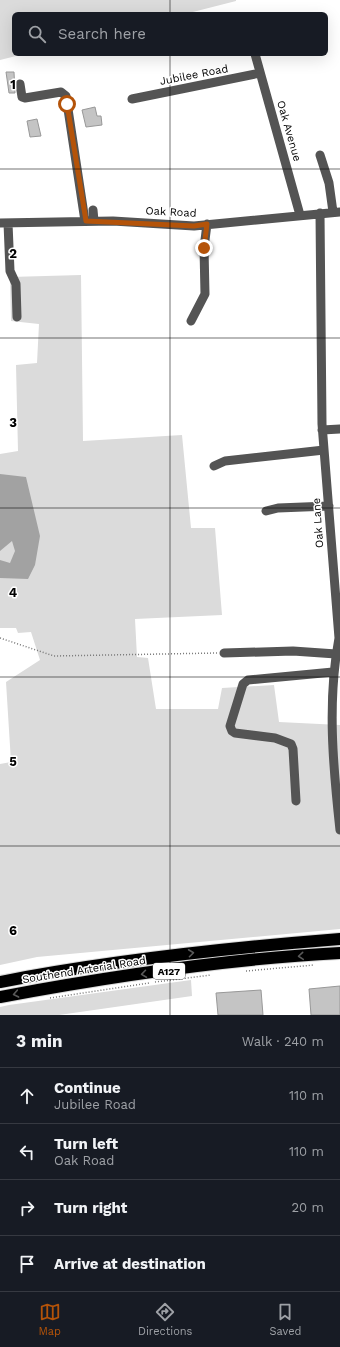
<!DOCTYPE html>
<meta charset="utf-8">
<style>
body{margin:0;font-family:"Work Sans",sans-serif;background:#242831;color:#f1f3f6}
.stop{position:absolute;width:12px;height:12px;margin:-9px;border:3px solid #b45309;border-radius:50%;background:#fff}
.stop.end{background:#b45309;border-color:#fff;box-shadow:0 1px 4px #0008}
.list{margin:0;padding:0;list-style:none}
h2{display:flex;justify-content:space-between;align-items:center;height:52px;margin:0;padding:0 16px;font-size:17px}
h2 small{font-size:13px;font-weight:400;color:#9ea1a6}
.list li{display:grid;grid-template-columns:26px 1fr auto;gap:12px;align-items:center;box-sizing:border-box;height:56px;padding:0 16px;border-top:1px solid #363941}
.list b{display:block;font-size:15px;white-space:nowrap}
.list p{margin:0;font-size:13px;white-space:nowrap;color:#9ea1a6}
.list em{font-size:13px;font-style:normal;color:#9ea1a6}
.icon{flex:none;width:22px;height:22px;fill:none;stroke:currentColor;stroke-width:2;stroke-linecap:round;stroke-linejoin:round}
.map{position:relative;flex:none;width:340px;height:1015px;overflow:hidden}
.search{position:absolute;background:#171b24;box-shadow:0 4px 16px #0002;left:12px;right:12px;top:12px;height:44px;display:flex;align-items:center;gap:10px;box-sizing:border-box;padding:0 14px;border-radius:6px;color:#9ea1a6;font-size:15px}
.sheet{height:276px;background:#171b24}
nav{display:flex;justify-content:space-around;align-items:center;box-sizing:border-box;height:56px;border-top:1px solid #363941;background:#171b24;font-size:11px;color:#9ea1a6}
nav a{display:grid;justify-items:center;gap:2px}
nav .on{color:#b45309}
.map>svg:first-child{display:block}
.green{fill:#dbdbdb}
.water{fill:#a2a2a2}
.building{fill:#c4c4c4;stroke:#989898}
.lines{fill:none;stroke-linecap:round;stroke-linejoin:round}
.highway-casing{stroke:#dbdbdb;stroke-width:14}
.path{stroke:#767676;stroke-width:1.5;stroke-dasharray:1 2;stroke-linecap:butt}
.minor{stroke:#545454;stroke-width:9}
.highway{stroke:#000;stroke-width:12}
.oneway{stroke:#595959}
.route{stroke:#b45309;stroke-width:5}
.grid{fill:none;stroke:#000;stroke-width:1;stroke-opacity:0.55}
.labels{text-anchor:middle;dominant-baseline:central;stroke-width:3;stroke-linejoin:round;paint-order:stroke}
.shield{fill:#fff;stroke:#4c4c4c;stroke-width:1}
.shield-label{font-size:10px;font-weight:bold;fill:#000}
.street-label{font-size:11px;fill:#000;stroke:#fff}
.grid-label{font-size:13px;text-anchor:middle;font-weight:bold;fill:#000;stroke:#fff;stroke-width:3;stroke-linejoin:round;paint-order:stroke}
</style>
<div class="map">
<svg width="340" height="1015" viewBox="0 0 340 1015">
<rect width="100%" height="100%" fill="#fff"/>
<path class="green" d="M0,0H236V1L185,14H14V54H24L0,60Z
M81,275L83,441L182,435L191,528H215L222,615L135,619L137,657L148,658L156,709H218L222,688L274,685L279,722L340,725V929L37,957L0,965V764L11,762L6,682L40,660L31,632L18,633L16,628H0V454L18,451L16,365L37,363L39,324L11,321L10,277Z
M191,980L192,996L59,1015H0V1007L9,1005Z"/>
<path class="water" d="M0,474L26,477L40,536L35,565L28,579L0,578V560L10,563L15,551L12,541L0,551Z"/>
<path class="building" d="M6,72H14L15,93H9Z
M95,107L97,116H101L102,125L86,127L82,110Z
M37,119L41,136L30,137L27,121Z
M340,986V1015H311L309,989Z
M261,990L263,1015H218L216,993Z"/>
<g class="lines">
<g class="highway-casing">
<path id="highway" d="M0,982C112,960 226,948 340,939
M0,997C112,976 226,959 340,953"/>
</g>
<path class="path" d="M0,638L54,656L217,653
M246,971L314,965
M155,982L211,975
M50,998L149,983"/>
<path class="minor" d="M255,54L300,215
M20,84L22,97L25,98L61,92L66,96L85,221
M132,99L260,73
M320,155L329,183L333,212
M93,210L94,221
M320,213L322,424L339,638C327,701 333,766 340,830
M0,223L113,221L194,226L340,212
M8,223L10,271L16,284L17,317
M191,321L205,294L204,248L207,224
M322,430L340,429
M214,466L225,461L324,450
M266,511L278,508L329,506
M224,653L293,651L336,654
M296,801L293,749L291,744L275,738L235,733L232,731L230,726L243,684L248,680L333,672"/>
<use href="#highway" class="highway"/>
</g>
<defs><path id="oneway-chevron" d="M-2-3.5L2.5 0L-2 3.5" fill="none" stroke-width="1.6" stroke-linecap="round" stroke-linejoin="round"/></defs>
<g class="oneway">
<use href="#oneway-chevron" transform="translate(191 953) rotate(-7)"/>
<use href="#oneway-chevron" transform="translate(301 956) rotate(175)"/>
<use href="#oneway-chevron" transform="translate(144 974) rotate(172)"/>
<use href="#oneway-chevron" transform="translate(16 994) rotate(169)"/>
</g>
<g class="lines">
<path class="route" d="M67,104L86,221L194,226L207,224L204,248"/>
</g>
<path class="grid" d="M170,0V14M170,54V1015M0,169H340M0,338H340M0,508H340M0,677H340M0,846H340"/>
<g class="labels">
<rect class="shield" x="153" y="963" width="32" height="16" rx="3"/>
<g class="shield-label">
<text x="169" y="971">A127</text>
</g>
<g class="street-label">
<text transform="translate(194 75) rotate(-11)">Jubilee Road</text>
<text transform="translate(289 131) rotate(74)">Oak Avenue</text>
<text transform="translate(171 212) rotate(3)">Oak Road</text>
<text transform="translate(318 523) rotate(-94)">Oak Lane</text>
<text transform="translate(84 970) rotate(-9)">Southend Arterial Road</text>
</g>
</g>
<g class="grid-label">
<text x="13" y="89">1</text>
<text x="13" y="258">2</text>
<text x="13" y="427">3</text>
<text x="13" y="597">4</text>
<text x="13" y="766">5</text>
<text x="13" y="935">6</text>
</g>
</svg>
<div class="stop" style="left:67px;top:104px"></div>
<div class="stop end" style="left:204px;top:248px"></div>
<div class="search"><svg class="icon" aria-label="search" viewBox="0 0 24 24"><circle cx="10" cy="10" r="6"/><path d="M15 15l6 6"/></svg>Search here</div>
</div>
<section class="sheet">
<h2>3 min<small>Walk · 240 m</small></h2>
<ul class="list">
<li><svg class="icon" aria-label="ahead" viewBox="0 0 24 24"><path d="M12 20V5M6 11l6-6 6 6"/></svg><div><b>Continue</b><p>Jubilee Road</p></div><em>110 m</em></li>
<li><svg class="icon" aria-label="left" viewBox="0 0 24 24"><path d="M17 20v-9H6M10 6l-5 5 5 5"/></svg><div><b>Turn left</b><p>Oak Road</p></div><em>110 m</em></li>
<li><svg class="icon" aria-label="right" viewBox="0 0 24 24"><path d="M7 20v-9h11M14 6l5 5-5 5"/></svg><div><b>Turn right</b></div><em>20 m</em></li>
<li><svg class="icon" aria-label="arrive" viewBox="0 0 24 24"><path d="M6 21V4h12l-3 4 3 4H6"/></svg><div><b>Arrive at destination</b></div></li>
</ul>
</section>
<nav>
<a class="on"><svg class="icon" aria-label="map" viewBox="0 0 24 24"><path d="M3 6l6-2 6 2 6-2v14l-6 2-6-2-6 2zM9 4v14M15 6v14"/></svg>Map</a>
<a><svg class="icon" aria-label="directions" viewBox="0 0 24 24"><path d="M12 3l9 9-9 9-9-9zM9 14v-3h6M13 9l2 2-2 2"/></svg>Directions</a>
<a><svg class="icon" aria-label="saved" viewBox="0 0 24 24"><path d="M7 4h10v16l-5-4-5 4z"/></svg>Saved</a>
</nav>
